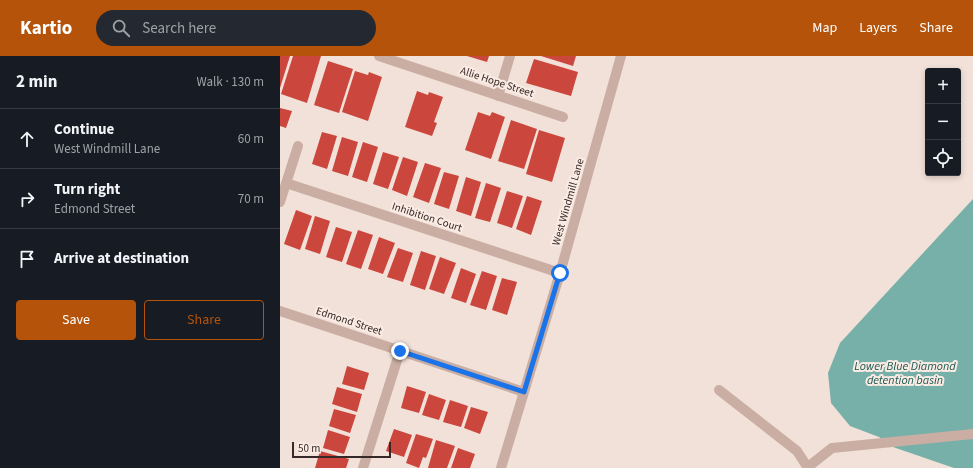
<!DOCTYPE html>
<meta charset="utf-8">
<style>
body{margin:0;font-family:"Source Sans 3",sans-serif;background:#242831;color:#f1f3f6}
.controls{position:absolute;right:12px;top:12px;display:grid;overflow:hidden;border-radius:4px;box-shadow:0 2px 6px #0003}
.controls button{width:36px;height:36px;display:grid;place-items:center;padding:0;border:0;border-bottom:1px solid #363941;background:#171b24;color:#f1f3f6;font:20px sans-serif}
.scale{position:absolute;left:12px;bottom:10px;width:99px;box-sizing:border-box;padding-left:4px;border:2px solid #352826;border-top:0;font-size:11px;line-height:14px;white-space:nowrap;color:#352826;-webkit-text-stroke:3px #faece4;paint-order:stroke}
.stop{position:absolute;width:12px;height:12px;margin:-9px;border:3px solid #1a73e8;border-radius:50%;background:#fff}
.stop.end{background:#1a73e8;border-color:#fff;box-shadow:0 1px 4px #0008}
.list{margin:0;padding:0;list-style:none}
h2{display:flex;justify-content:space-between;align-items:center;height:52px;margin:0;padding:0 16px;font-size:17px}
h2 small{font-size:13px;font-weight:400;color:#9ea1a6}
.list li{display:grid;grid-template-columns:26px 1fr auto;gap:12px;align-items:center;box-sizing:border-box;height:60px;padding:0 16px;border-top:1px solid #363941}
.list b{display:block;font-size:15px;white-space:nowrap}
.list p{margin:0;font-size:13px;white-space:nowrap;color:#9ea1a6}
.list em{font-size:13px;font-style:normal;color:#9ea1a6}
.actions{display:flex;gap:8px;padding:12px 16px}
.actions a{flex:1;padding:9px 0;border:1px solid #b45309;border-radius:4px;text-align:center;font-size:14px;color:#b45309}
.actions .main{background:#b45309;color:#fff}
.icon{flex:none;width:22px;height:22px;fill:none;stroke:currentColor;stroke-width:2;stroke-linecap:round;stroke-linejoin:round}
.map{position:relative;flex:none;width:693px;height:412px;overflow:hidden}
header{display:flex;align-items:center;gap:24px;box-sizing:border-box;height:56px;padding:0 20px;background:#b45309;color:#fff}
header strong{font-size:19px}
nav{display:flex;gap:22px;margin-inline-start:auto;font-size:14px}
.search{width:280px;height:36px;background:#242831;display:flex;align-items:center;gap:10px;box-sizing:border-box;padding:0 14px;border-radius:22px;color:#9ea1a6;font-size:15px}
main{display:flex}
aside{flex:1;background:#171b24}
.map>svg:first-child{display:block}
.water{fill:#76b0a8}
.building{fill:#cb463d}
.lines{fill:none;stroke-linecap:round;stroke-linejoin:round}
.minor{stroke:#caaea3;stroke-width:10}
.route{stroke:#1a73e8;stroke-width:5}
.labels{text-anchor:middle;dominant-baseline:central;stroke-width:4;stroke-linejoin:round;paint-order:stroke}
.street-label{font-size:11px;fill:#352826;stroke:#faece4}
.water-label{font-size:12px;font-style:italic;fill:#1a5851;stroke:#faece4}
</style>
<header>
<strong>Kartio</strong>
<div class="search"><svg class="icon" aria-label="search" viewBox="0 0 24 24"><circle cx="10" cy="10" r="6"/><path d="M15 15l6 6"/></svg>Search here</div>
<nav><a>Map</a><a>Layers</a><a>Share</a></nav>
</header>
<main>
<aside>
<h2>2 min<small>Walk · 130 m</small></h2>
<ul class="list">
<li><svg class="icon" aria-label="ahead" viewBox="0 0 24 24"><path d="M12 20V5M6 11l6-6 6 6"/></svg><div><b>Continue</b><p>West Windmill Lane</p></div><em>60 m</em></li>
<li><svg class="icon" aria-label="right" viewBox="0 0 24 24"><path d="M7 20v-9h11M14 6l5 5-5 5"/></svg><div><b>Turn right</b><p>Edmond Street</p></div><em>70 m</em></li>
<li><svg class="icon" aria-label="arrive" viewBox="0 0 24 24"><path d="M6 21V4h12l-3 4 3 4H6"/></svg><div><b>Arrive at destination</b></div></li>
</ul>
<div class="actions"><a class="main">Save</a><a>Share</a></div>
</aside>
<div class="map">
<svg width="693" height="412" viewBox="0 0 693 412">
<rect width="100%" height="100%" fill="#f2e1d8"/>
<path class="water" d="M693,143V412H674L613,391L599,381L570,370L551,347L548,317L560,287Z"/>
<path class="building" d="M0,0H10L0,32Z
M13,0H41L27,47L1,38Z
M187,0H209L207,6Z
M261,0H296L293,10Z
M254,3L298,16L291,40L246,27Z
M48,5L73,13L59,57L34,49Z
M75,15L88,19L89,16L102,21L88,65L62,56Z
M137,35L148,39L149,36L163,41L154,66L157,67L152,80L125,71Z
M0,52L12,55L6,72L0,70Z
M198,56L210,60L212,56L225,61L211,103L185,94Z
M231,64L257,73L244,113L218,105Z
M259,74L285,82L272,126L246,118Z
M42,76L57,80L47,113L32,108Z
M62,81L78,86L68,120L52,115Z
M83,86L98,91L87,126L72,121Z
M103,96L119,101L108,133L93,128Z
M123,101L138,106L127,140L112,134Z
M145,107L161,112L149,147L133,141Z
M164,116L179,120L169,153L154,148Z
M186,121L201,126L191,160L176,155Z
M206,127L221,132L210,166L195,162Z
M227,135L243,140L232,172L217,167Z
M247,140L262,145L251,179L236,173Z
M16,154L32,160L20,194L4,188Z
M35,160L50,165L40,198L25,193Z
M56,171L72,176L62,206L46,201Z
M78,174L93,179L81,213L66,208Z
M99,181L115,187L103,218L88,213Z
M118,192L133,197L123,226L107,221Z
M141,195L156,200L145,234L130,229Z
M160,201L176,207L164,238L149,233Z
M181,212L196,218L186,247L171,242Z
M202,215L217,220L206,254L190,249Z
M222,222L237,226L227,259L212,254Z
M67,310L89,317L84,334L62,328Z
M127,330L146,336L139,357L121,352Z
M57,331L82,338L77,356L52,348Z
M149,338L166,344L159,364L142,359Z
M170,344L188,350L181,371L163,366Z
M191,351L208,356L200,378L184,372Z
M54,353L76,359L70,377L49,370Z
M114,373L132,379L124,401L106,395Z
M48,374L70,381L64,398L43,392Z
M136,378L153,383L146,402L143,401L139,412L126,407Z
M156,384L175,390L167,412H148Z
M178,392L195,398L190,412H171Z
M40,395L69,403L66,412H35Z"/>
<g class="lines">
<path class="minor" d="M99,0L283,61
M218,40L230,0
M6,127L280,217
M0,146L18,90
M0,255L244,336
M439,334L517,395L528,412
M528,411L552,392L693,378
M83,412L120,295
M221,412L280,217L341,0"/>
</g>
<g class="lines">
<path class="route" d="M120,295L244,336L280,217"/>
</g>
<g class="labels">
<g class="street-label">
<text transform="translate(217 26) rotate(18)">Allie Hope Street</text>
<text transform="translate(288 146) rotate(-74)">West Windmill Lane</text>
<text transform="translate(147 161) rotate(18)">Inhibition Court</text>
<text transform="translate(69 265) rotate(18)">Edmond Street</text>
</g>
<g class="water-label">
<text x="625" y="310">Lower Blue Diamond<tspan x="625" dy="14">detention basin</tspan></text>
</g>
</g>
</svg>
<div class="controls">
<button>+</button>
<button>−</button>
<button><svg class="icon" aria-label="locate" viewBox="0 0 24 24"><circle cx="12" cy="12" r="6"/><path d="M12 2v4M12 18v4M2 12h4M18 12h4"/></svg></button>
</div>
<div class="scale">50 m</div>
<div class="stop" style="left:280px;top:217px"></div>
<div class="stop end" style="left:120px;top:295px"></div>
</div>
</main>
